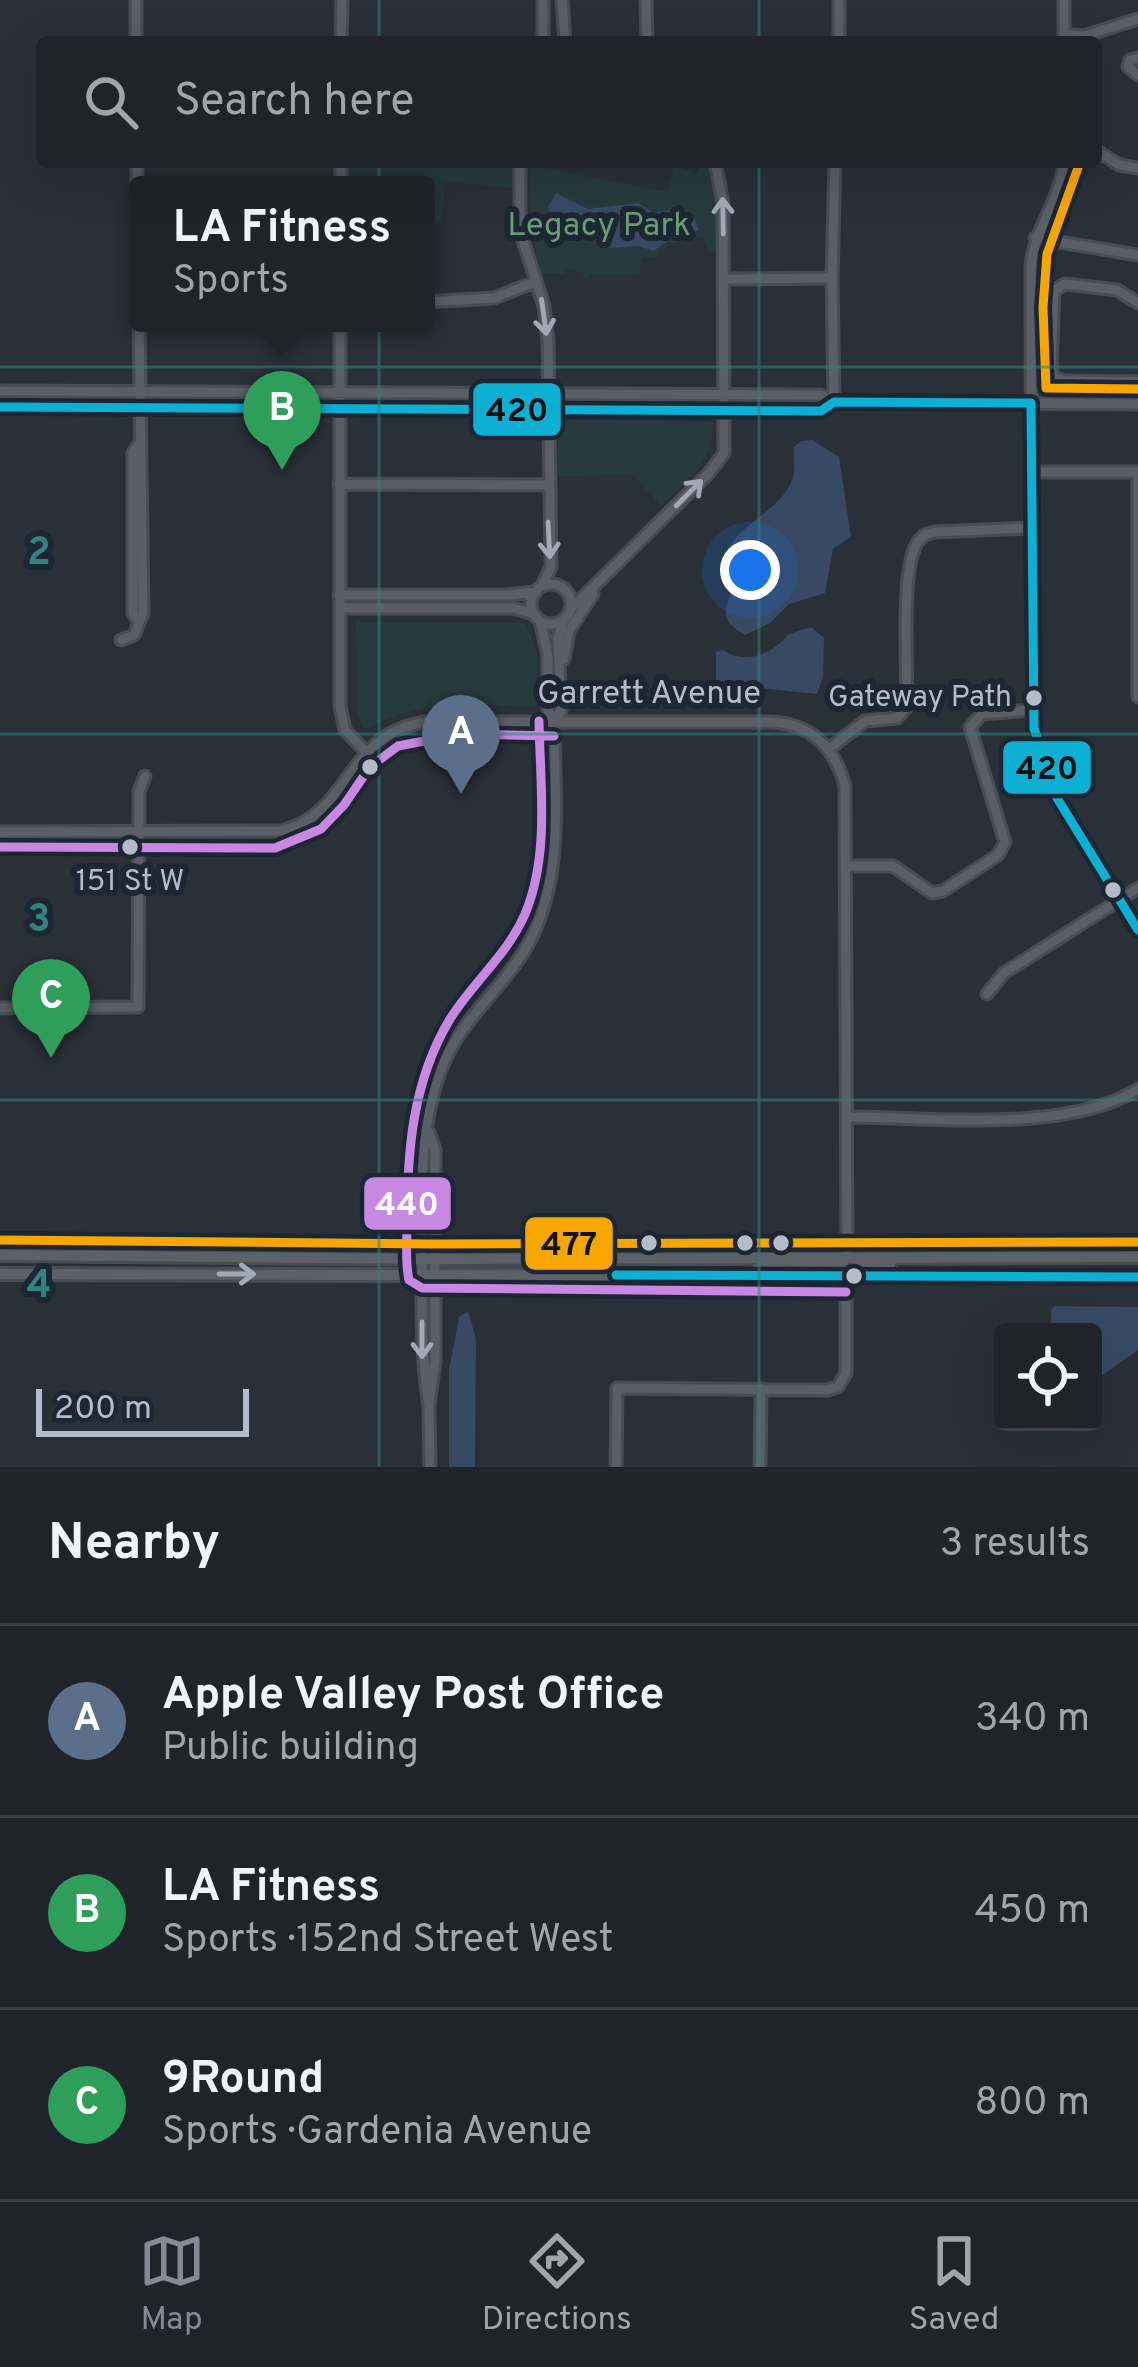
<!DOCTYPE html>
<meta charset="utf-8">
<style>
body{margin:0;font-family:Overpass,sans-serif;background:#2d3036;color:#f1f3f6}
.controls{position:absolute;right:36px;bottom:36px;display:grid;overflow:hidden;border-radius:12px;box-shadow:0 12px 48px #0002}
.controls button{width:108px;height:108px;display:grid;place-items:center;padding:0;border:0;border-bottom:3px solid #3d4147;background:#20242a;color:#f1f3f6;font:60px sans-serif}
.scale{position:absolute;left:36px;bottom:30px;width:213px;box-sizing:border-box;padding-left:12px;border:6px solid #b4bcc9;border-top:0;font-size:33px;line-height:42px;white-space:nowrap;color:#b4bcc9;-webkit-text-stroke:9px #1d2633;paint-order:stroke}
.you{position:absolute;left:750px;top:570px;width:42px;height:42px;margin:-30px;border:9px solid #fff;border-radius:50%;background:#1a73e8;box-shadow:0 0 0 18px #1a73e833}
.badge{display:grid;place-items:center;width:78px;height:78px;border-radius:50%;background:#848b96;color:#fff;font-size:39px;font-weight:700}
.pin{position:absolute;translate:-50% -99px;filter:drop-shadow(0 3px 6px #0008)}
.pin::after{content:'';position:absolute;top:63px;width:42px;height:36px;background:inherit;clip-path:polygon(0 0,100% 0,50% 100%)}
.popup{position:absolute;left:129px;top:176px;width:306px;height:156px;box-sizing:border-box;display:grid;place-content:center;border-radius:12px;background:#20242a;filter:drop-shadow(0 3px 9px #0005);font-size:39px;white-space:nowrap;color:#a2a4a8}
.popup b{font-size:45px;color:#f1f3f6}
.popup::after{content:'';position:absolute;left:50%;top:100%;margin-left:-24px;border:24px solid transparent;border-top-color:#20242a}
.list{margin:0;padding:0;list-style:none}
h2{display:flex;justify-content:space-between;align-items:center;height:156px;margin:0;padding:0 48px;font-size:51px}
h2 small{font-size:39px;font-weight:400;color:#a2a4a8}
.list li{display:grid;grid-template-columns:78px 1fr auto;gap:36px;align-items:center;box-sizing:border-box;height:192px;padding:0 48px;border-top:3px solid #3d4147}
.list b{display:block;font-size:45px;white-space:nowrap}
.list p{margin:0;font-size:39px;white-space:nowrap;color:#a2a4a8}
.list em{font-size:39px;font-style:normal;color:#a2a4a8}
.icon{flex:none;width:66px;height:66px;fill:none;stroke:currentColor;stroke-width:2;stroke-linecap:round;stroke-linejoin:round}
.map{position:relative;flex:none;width:1138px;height:1467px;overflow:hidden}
.search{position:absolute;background:#20242a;box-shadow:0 12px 48px #0002;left:36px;right:36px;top:36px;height:132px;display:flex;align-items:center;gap:30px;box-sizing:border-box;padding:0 42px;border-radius:12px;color:#a2a4a8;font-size:45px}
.sheet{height:732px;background:#20242a}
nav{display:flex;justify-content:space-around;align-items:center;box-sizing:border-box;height:168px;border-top:3px solid #3d4147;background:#20242a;font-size:33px;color:#a2a4a8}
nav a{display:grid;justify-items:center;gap:6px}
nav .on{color:#848b96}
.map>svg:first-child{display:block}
.green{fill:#273a3e}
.water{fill:#384963}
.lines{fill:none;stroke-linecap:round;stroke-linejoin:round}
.minor-casing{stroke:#484c53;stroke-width:15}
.major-casing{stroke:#484c55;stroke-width:16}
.minor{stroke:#5a5e66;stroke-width:9}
.major{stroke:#5c6168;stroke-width:10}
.bus-1-casing{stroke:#1d2633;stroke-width:18}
.bus-2-casing{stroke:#1d2633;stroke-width:18}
.bus-3-casing{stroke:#1d2633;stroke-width:18}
.bus-1{stroke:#0dafd3;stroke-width:9}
.bus-2{stroke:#c787e3;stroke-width:9}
.bus-3{stroke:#f7a600;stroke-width:9}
.oneway{stroke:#a2a9b5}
.oneway2{stroke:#a2aab6}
.grid{fill:none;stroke:#308480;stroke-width:3;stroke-opacity:0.55}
.bus-dot{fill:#b4bcc9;stroke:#1d2633;stroke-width:4.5}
.labels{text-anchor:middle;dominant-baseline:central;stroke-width:12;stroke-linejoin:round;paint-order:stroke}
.bus-label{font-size:30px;fill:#b4bcc9;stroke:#1d2633;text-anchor:end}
.park-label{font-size:33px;fill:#6b9a76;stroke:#1d2633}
.street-label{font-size:33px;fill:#b4bcc9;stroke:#1d2633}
.grid-label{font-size:39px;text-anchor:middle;font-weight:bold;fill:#308480;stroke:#1d2633;stroke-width:12;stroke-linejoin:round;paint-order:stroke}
.line-badge{stroke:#1d2633;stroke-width:4.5}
.badge-label{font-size:33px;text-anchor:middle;font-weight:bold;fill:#fff}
.pale-badge-label{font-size:33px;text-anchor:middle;font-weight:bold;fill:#111}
</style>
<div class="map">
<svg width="1138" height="1467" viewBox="0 0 1138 1467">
<rect width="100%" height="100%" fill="#2a3038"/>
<path class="green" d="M347,162H517L515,188L446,181L441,222H426V185H347Z
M711,164L718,193L716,252H708L703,238C686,238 666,243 656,257L642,258L639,275H590L589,280L582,278L583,273L565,269V274L541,273L529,220L531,165L668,192L674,165L698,174V168Z
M558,420L713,422C713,464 689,478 661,506L633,475L558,476Z
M356,622L526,623L537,653V707C470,705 427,697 365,729L357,714Z"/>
<path class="water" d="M556,193L588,209L638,203L652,212L679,210L694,217L699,230L667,241L654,251L638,246L608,248L598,236L572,222L555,227L548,207Z
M812,440L839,457L851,537L833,549L825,593L789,604L770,623L745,635C706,615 740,594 734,570C733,563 728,557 727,551C742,521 784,509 793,477C796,467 793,458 794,447L801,441Z
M811,627L824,638L823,677L817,694L759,688L756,694L752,689H716V652L723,650C746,666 774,653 789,634Z
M1055,1306L1138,1307V1350L1093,1382V1332H1051V1310Z
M468,1311L476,1339L475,1467H449V1370L459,1317Z"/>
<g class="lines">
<g class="minor-casing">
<path id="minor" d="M136,0V42
M543,0V42
M562,0L565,42
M646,0L647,42
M1064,35L1084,36L1138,19
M341,42L342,0
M839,42V0
M1064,42V0
M1138,58L1130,60L1128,67L1138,75
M1096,150L1119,165L1138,168
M520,162V231L544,306L548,341L551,567L542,586
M1064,162C1061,200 1034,228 1031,267L1032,710C1041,793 1095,861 1138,930
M341,185V162
M1035,238L1138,255
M832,278L835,162
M724,279L832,278L834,402
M1054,290L1051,369L1054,377L1064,381L1138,382
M426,302L494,298L535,282
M1031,304L1065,284L1117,290L1138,303
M340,323V706L345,730L365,751
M0,391L821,395L834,402L1138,404
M0,407L821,411L834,402
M1031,472H1138V697
M339,484L548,485
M531 604a20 20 0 1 1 40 0a20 20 0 1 1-40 0Z
M339,595H507L536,592
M340,608H513L534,614
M571,609L709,473L724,453L723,203L715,162
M138,621L133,613V453L138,445
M121,640L134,635L143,613L137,162
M564,659L569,631L593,594
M554,721L561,711L558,638L563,622
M829,749L865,721L897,718L906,708C909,672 899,569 918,542C924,534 925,535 934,532L1031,528
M0,832L282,831C354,811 344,735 425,722H770C811,723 835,748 845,786L847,1257
M846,866H893L932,893L943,891L998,855L1005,842L970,727L982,714L1032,710
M987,994L1004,973L1138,888
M0,1008L138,1007L139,792L145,776
M847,1117C932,1117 1066,1134 1138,1089
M429,1132L435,1150V1361L429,1406L430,1467
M429,1406C421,1357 422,1310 422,1261C422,1197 418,1133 440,1072C458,1023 496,995 523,953C566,884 554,798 554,721L548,711V655L540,620
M616,1467L617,1388L827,1390L838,1387L846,1373V1277
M760,1467L761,1389"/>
</g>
<g class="major-casing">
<path id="major" d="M0,1255L435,1259L1138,1257
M0,1274L1138,1277
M749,1274L759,1268L839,1266L847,1257
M846,1277L855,1268L891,1263"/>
</g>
<use href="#minor" class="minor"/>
<use href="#major" class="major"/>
<g class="bus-1-casing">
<path id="bus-1" d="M1031,403L1034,728L1057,798L1138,930
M0,407L821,411L834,402L1031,403
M616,1275L1138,1277"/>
</g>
<g class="bus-2-casing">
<path id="bus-2" d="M539,721C540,784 550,855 525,914C508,954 473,982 450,1019C412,1082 407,1153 407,1225C407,1243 405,1262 409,1280L422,1288L846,1292
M0,847L275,848L321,829L344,805L370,767L398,746L461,734L554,736"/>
</g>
<g class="bus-3-casing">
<path id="bus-3" d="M1079,165L1047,254L1043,307L1046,388L1138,389
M0,1240L435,1244L1138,1242"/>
</g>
<use href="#bus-1" class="bus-1"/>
<use href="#bus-2" class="bus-2"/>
<use href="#bus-3" class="bus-3"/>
</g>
<defs><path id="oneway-shaft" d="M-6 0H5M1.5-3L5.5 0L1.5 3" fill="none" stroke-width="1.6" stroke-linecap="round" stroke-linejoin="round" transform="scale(3)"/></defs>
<g class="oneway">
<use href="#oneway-shaft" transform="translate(723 216) rotate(-91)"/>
<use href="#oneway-shaft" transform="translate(544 317) rotate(82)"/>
<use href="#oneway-shaft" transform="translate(689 493) rotate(-45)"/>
<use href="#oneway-shaft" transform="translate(549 540) rotate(87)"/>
<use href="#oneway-shaft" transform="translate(422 1340) rotate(90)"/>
</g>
<use class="oneway2" href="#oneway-shaft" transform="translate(237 1274)"/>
<path class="grid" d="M379,0V42M759,0V42M379,162V1467M759,162V1467M0,367H1138M0,734H1138M0,1100H1138"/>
<g class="bus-dot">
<circle cx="1034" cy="698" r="10"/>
<circle cx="370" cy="767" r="10"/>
<circle cx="130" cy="847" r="10"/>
<circle cx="1113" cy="890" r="10"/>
<circle cx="649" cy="1243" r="10"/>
<circle cx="745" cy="1243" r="10"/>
<circle cx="781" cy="1243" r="10"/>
<circle cx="854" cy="1276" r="10"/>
</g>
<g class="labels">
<g class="bus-label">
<text x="1012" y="698">Gateway Path</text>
<text x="130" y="882" text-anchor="middle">151 St W</text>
</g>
<g class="park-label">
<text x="599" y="227">Legacy Park</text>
</g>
<g class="street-label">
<text x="649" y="695">Garrett Avenue</text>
</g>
</g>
<g class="grid-label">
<text x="39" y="564">2</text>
<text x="39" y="931">3</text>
<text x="39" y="1297">4</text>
</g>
<g class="line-badge">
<rect x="471" y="381" width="92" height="57" rx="12" fill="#0dafd3"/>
<rect x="1001" y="739" width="92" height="57" rx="12" fill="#0dafd3"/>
<rect x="362" y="1175" width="91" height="57" rx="12" fill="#c787e3"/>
<rect x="523" y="1215" width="92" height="57" rx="12" fill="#f7a600"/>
</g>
<g class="badge-label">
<text x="407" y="1215">440</text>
</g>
<g class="pale-badge-label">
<text x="517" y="421">420</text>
<text x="1047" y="779">420</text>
<text x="569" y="1255">477</text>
</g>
</svg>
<div class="controls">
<button><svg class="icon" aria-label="locate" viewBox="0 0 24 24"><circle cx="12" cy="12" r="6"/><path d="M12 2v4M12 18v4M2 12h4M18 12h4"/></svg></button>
</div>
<div class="scale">200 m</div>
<div class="you"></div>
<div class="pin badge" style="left:461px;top:794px;background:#5c6f8a">A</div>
<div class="pin badge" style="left:282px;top:470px;background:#2e9e5b">B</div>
<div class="popup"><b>LA Fitness</b>Sports</div>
<div class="pin badge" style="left:51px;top:1058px;background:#2e9e5b">C</div>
<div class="search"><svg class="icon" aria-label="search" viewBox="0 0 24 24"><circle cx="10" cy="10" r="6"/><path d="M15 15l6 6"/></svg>Search here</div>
</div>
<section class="sheet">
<h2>Nearby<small>3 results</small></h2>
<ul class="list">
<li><span class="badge" style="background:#5c6f8a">A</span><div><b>Apple Valley Post Office</b><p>Public building</p></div><em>340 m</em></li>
<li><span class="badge" style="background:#2e9e5b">B</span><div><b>LA Fitness</b><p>Sports · 152nd Street West</p></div><em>450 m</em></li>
<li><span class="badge" style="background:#2e9e5b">C</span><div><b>9Round</b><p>Sports · Gardenia Avenue</p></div><em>800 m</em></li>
</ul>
</section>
<nav>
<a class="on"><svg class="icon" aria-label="map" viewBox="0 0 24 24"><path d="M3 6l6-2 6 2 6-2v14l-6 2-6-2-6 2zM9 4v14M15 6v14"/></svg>Map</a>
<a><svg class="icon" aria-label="directions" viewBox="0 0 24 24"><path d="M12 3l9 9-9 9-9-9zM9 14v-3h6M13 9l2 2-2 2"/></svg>Directions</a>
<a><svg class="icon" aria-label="saved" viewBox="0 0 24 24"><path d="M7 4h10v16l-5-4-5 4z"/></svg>Saved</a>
</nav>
